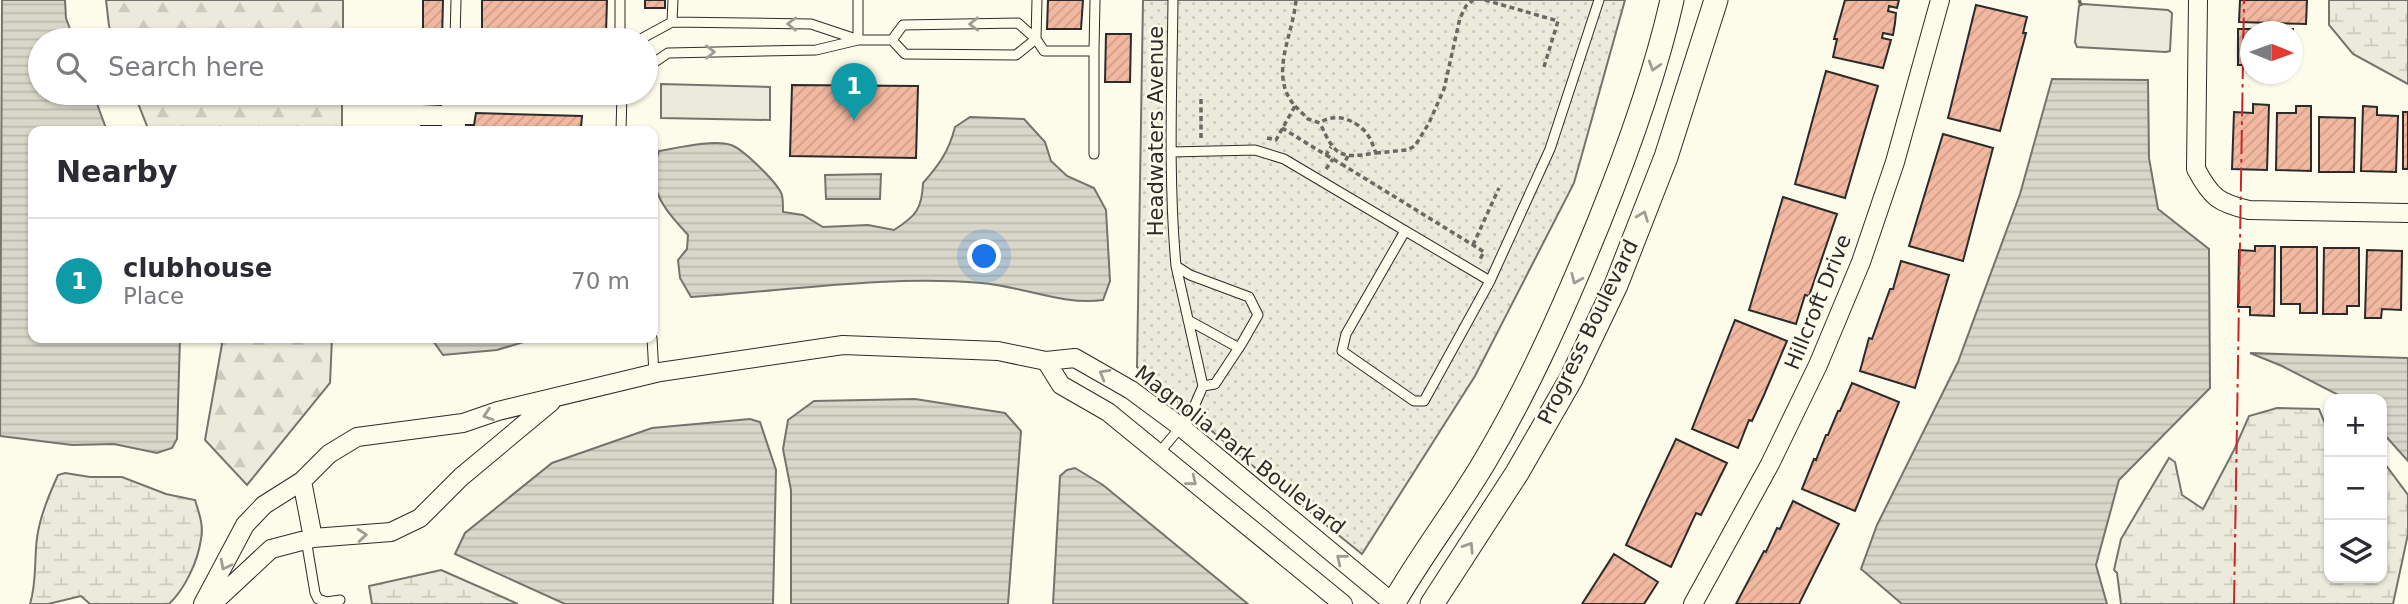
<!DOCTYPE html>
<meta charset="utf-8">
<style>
body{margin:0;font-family:"DejaVu Sans",sans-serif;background:#f7f7f7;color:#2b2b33}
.controls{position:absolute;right:21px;bottom:21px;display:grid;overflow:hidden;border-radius:14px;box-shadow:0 2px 5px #0004}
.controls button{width:63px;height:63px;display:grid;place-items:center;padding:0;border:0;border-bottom:2px solid #e1e1e2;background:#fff;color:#2b2b33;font:35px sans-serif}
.compass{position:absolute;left:2240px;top:21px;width:63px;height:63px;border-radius:50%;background:#fff;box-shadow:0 2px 5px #0004;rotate:91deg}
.you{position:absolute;left:985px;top:257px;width:24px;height:24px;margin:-18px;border:5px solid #fff;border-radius:50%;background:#1a73e8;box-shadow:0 0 0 10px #1a73e833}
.badge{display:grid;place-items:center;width:46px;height:46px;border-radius:50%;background:#c62828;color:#fff;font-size:23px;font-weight:700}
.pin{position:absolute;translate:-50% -58px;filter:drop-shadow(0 2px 4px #0008)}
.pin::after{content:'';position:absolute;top:37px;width:24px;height:21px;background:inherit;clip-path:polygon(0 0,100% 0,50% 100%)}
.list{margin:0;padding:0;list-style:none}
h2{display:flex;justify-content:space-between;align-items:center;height:91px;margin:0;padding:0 28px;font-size:30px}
h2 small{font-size:23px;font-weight:400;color:#7c7c81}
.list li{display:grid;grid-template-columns:46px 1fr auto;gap:21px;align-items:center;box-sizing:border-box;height:126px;padding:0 28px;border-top:2px solid #e1e1e2}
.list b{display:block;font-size:26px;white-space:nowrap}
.list p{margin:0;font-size:23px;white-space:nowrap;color:#7c7c81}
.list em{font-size:23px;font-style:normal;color:#7c7c81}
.icon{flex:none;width:38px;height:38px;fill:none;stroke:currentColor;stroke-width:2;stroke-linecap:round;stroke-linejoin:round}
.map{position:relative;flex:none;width:2408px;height:604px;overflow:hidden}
.search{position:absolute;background:#fff;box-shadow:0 2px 5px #0004;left:28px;top:28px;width:630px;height:77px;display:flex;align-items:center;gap:18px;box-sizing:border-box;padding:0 24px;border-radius:38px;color:#7c7c81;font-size:26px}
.panel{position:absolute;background:#fff;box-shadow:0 2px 5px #0004;left:28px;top:126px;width:630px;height:217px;border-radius:14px}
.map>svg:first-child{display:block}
.grass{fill:url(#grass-dots);stroke:#74746e;stroke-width:2}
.forest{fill:url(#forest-firs);stroke:#74746e;stroke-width:2}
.wetland{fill:url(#wetland-marsh);stroke:#74746e;stroke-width:2}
.park{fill:#ecebdb;stroke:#74746e;stroke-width:2}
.water{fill:url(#water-rules);stroke:#74746e;stroke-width:2}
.building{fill:url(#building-hatch);stroke:#2b2b2b;stroke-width:2}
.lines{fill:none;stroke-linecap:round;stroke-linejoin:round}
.service-casing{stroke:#2b2b2b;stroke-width:11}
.minor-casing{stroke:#2b2b2b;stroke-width:20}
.secondary-casing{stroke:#2b2b2b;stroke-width:25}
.path{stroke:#6a6964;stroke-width:3.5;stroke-dasharray:5 3.5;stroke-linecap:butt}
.service{stroke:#fdfbea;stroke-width:9}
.minor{stroke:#fdfbea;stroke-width:18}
.secondary{stroke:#fdfbea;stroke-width:23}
.power{stroke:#c62828;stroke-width:2;stroke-dasharray:24 5 3.5 5;stroke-linecap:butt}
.oneway{stroke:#9e9d94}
.labels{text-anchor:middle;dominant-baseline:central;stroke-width:5;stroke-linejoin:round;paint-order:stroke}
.street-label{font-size:21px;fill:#2b2b2b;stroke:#fdfbea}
</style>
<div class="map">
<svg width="2408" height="604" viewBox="0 0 2408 604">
<defs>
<pattern id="grass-dots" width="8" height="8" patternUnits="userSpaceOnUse" patternTransform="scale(1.75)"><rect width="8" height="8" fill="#ecebdb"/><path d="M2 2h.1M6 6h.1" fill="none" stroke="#cbcabc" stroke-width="1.8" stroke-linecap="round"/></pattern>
<pattern id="forest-firs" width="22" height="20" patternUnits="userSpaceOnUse" patternTransform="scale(1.75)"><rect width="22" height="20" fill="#ecebdb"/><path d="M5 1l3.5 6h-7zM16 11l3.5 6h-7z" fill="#cbcabc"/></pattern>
<pattern id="wetland-marsh" width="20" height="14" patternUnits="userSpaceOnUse" patternTransform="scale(1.75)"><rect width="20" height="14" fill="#ecebdb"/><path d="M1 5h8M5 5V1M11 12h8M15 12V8" fill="none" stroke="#cbcabc"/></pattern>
<pattern id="water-rules" width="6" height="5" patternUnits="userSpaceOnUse" patternTransform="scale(1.75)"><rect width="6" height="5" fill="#d8d7c9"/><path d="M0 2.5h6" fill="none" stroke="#bab9ad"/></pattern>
<pattern id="building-hatch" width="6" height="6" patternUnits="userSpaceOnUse" patternTransform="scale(1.75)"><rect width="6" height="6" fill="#f2b8a0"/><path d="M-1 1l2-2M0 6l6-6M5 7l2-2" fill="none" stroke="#d09e8a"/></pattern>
</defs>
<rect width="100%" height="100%" fill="#fdfbea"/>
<path class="grass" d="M1143,0H1625L1574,183L1475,376L1362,554L1248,462L1137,367Z"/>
<path class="forest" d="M106,0H343V40H114L109,26Z
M134,93H342V131H149Z
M220,338H332L330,383L247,485L205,440L222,344Z"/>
<path class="wetland" d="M2329,0H2408V84L2353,54L2329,25Z
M2277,408L2319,409L2329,433V578H2382V460L2408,495V534L2393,604H2121L2117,573L2114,570L2121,539L2169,458L2175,462L2182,495L2203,509L2235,448L2249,416Z
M65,473L90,477H122L166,494L195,500C199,513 204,526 201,539C198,561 185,589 169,604H90L81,596L48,604H30C37,582 34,560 37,538C40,516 49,495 58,475Z
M441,570L518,604H372L369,586Z"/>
<path class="park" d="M2083,4L2168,10L2172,13L2170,51L2166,52L2077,47L2075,42L2079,6Z
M661,84L770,87V120L661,118Z"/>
<path class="water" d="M2,0H65L66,18L74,40H40V93H93L107,131H33V338H180L177,439L172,448L157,453L114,444L72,445L0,436Z
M2052,79L2148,80L2149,158L2158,209L2209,249L2210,388L2119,480L2096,565L2107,604H1902L1861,569L1877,525L1958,362L2020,194Z
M970,117L1024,119L1045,142L1051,161L1067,176L1094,188L1106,210L1110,281L1103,300C1064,306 1021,286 981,283C885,275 787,291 691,297L680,278L678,260L687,249L688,235C663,207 646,190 659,151C677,148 714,139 731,145C743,149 778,183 782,195C783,200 783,207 783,212L803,215L823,227L868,225L894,230C916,216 922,209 923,183C939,165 949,151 955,127Z
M881,174L880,199H826L825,175Z
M431,338H537L497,350L443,355Z
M2250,353L2408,358V461L2382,432V399H2346L2282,366Z
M915,399L1005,413L1021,431L1008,604H791V490L783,449L788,420L814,401Z
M750,419L760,422L776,470L773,604H565L455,554L465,533L552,463L652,428Z
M1075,468L1103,485L1248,604H1053L1060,476L1067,470Z"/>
<path class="building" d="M423,0H443L442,40H423Z
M482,0H607L606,33L597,34L596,40H491V31L482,30Z
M645,0H665V8H645Z
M1048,0H1083L1081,29H1047Z
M1845,0H1899L1897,8L1889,6L1888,11L1896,13L1895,23L1893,35L1883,33L1882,38L1891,40L1883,68L1833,57L1837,39H1834Z
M2240,0H2307L2306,24L2239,22Z
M1976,5L2027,17L2023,33H2026L2000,131L1948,118Z
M2238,29H2293V44L2292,32H2250V65H2238Z
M1106,34H1131L1130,82H1105Z
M1826,71L1878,86L1845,198L1795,184Z
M792,85L918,86L916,158L790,156Z
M422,93H441V105L422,104Z
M2253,104L2269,105L2267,170L2232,169L2234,112L2253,113Z
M2296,106H2311V171L2276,170L2277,113H2296Z
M2363,106L2377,107V115L2398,116L2396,172L2361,171Z
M2403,112H2408V169H2403Z
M476,113L582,116L581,127H592V131H466V125H474Z
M2319,117L2355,118L2354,172H2319Z
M421,126H441V131H421Z
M1943,134L1993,148L1963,261L1909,246Z
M1783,197L1837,214L1809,296L1805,295L1796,324L1749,310Z
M2255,246H2275L2274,316L2250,315V307H2238L2239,250L2255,251Z
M2281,247H2317V313H2300V304H2281Z
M2324,248H2359V306H2347V314H2323Z
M2367,250L2402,251L2401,310L2382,309L2381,318H2365Z
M1901,261L1949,275L1915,388L1860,371L1869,338L1872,339L1890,289H1893Z
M1735,320L1787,341L1764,395L1752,421L1749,420L1738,448L1692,429Z
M1852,383L1899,402L1855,511L1802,489L1814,459L1816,460L1826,435H1828L1838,411H1840Z
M1676,439L1727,463L1701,515L1696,513L1671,567L1626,545Z
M1793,501L1839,524L1799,604H1736L1764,551L1766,552L1777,528L1780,529Z
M1614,554L1658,582L1644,604H1582Z"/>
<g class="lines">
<g class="service-casing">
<path id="service" d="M620,0V33L630,40
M672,22L673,0
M455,40L456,0
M639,40L672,22L811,24L856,39
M858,40V0
M892,40L903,25L1018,23L1036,39L1044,51H1094L1095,0
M646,68L668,53L816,50L858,40H892L905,54L1016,55L1036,39L1037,0
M621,131L622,93
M1171,152L1255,150L1284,159L1490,281
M1094,154V51
M1405,231L1346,334L1342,351L1414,401H1424L1490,281L1550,149L1599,0
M1176,266L1190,275L1249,297L1258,315L1242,343L1215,384L1203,386
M1188,320L1239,348
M652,338L654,374
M1158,454L1190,416L1203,386L1176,266C1168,177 1172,89 1173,0
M306,539L315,593L318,599L327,602L340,600"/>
</g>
<g class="minor-casing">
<path id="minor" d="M2198,0L2196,169C2211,197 2218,203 2249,210L2408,213
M1046,361L1061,385L1108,412L1343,604
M302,481L313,538
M203,604L245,525L264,505L302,481L329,454L357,437L463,423L498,411L660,372L843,345L998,351L1046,361L1075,358L1131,390L1181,427L1394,604
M212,604L271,549L313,538L391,532L420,518L461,477L551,402
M1693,604L1770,464L1818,365L1861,262L1895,162L1940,0"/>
</g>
<g class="secondary-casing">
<path id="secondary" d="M1393,604C1421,555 1456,510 1485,461C1530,385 1566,303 1599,222C1628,150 1655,76 1672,0
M1432,604L1517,473L1571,379L1616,285L1666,157L1716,0"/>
</g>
<path class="path" d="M1485,0L1558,21L1543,70
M2079,0L2081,5
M1295,106L1308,119L1320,123C1335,111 1360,121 1369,137C1372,141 1373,147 1376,153C1339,159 1335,156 1320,123
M1282,128L1326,155L1331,147
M1201,138V98
M1267,138L1276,140L1295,106C1268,75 1293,36 1296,0
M1376,153L1407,150L1415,146L1429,123L1444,89L1460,18L1466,6L1473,0
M1326,155L1343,165
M1348,156L1343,165L1473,245L1484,252L1480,259
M1326,169L1333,159
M1473,245L1499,188"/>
<use href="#service" class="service"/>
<use href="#minor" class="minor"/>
<use href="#secondary" class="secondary"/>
<path class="power" d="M2234,604L2244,0"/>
</g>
<defs><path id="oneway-chevron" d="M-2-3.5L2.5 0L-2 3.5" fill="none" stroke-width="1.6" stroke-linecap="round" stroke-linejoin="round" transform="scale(1.75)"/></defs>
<g class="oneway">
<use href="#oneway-chevron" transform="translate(792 24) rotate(-179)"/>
<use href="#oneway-chevron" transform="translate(974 24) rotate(179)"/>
<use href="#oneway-chevron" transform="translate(710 52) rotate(-1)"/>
<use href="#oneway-chevron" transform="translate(1654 66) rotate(107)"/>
<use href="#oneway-chevron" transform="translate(1643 216) rotate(-69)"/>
<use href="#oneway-chevron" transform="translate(1576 279) rotate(114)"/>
<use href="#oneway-chevron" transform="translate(1104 374) rotate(-150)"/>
<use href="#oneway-chevron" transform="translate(488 415) rotate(162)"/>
<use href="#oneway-chevron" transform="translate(1192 481) rotate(39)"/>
<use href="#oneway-chevron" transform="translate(362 535) rotate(-5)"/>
<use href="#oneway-chevron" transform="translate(1469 547) rotate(-57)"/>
<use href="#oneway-chevron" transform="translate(1341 559) rotate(-141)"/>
<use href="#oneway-chevron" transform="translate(225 565) rotate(117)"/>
</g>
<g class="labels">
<g class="street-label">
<text transform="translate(1156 131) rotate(-90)">Headwaters Avenue</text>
<text transform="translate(1818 302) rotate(-68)">Hillcroft Drive</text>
<text transform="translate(1588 332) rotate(-64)">Progress Boulevard</text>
<text transform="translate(1240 450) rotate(38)">Magnolia Park Boulevard</text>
</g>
</g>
</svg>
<div class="controls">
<button>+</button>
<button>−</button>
<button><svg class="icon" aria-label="layers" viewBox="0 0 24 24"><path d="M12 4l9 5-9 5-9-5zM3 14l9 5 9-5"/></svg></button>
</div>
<svg class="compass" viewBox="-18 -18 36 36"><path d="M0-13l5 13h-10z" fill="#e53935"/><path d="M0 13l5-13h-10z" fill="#7c7c81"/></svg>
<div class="you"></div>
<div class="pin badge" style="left:854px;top:121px;background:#0f9aa8">1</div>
<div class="search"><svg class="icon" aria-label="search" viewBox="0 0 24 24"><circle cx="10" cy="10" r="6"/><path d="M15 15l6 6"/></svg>Search here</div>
<section class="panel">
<h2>Nearby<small></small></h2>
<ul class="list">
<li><span class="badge" style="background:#0f9aa8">1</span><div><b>clubhouse</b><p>Place</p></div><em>70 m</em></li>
</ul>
</section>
</div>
